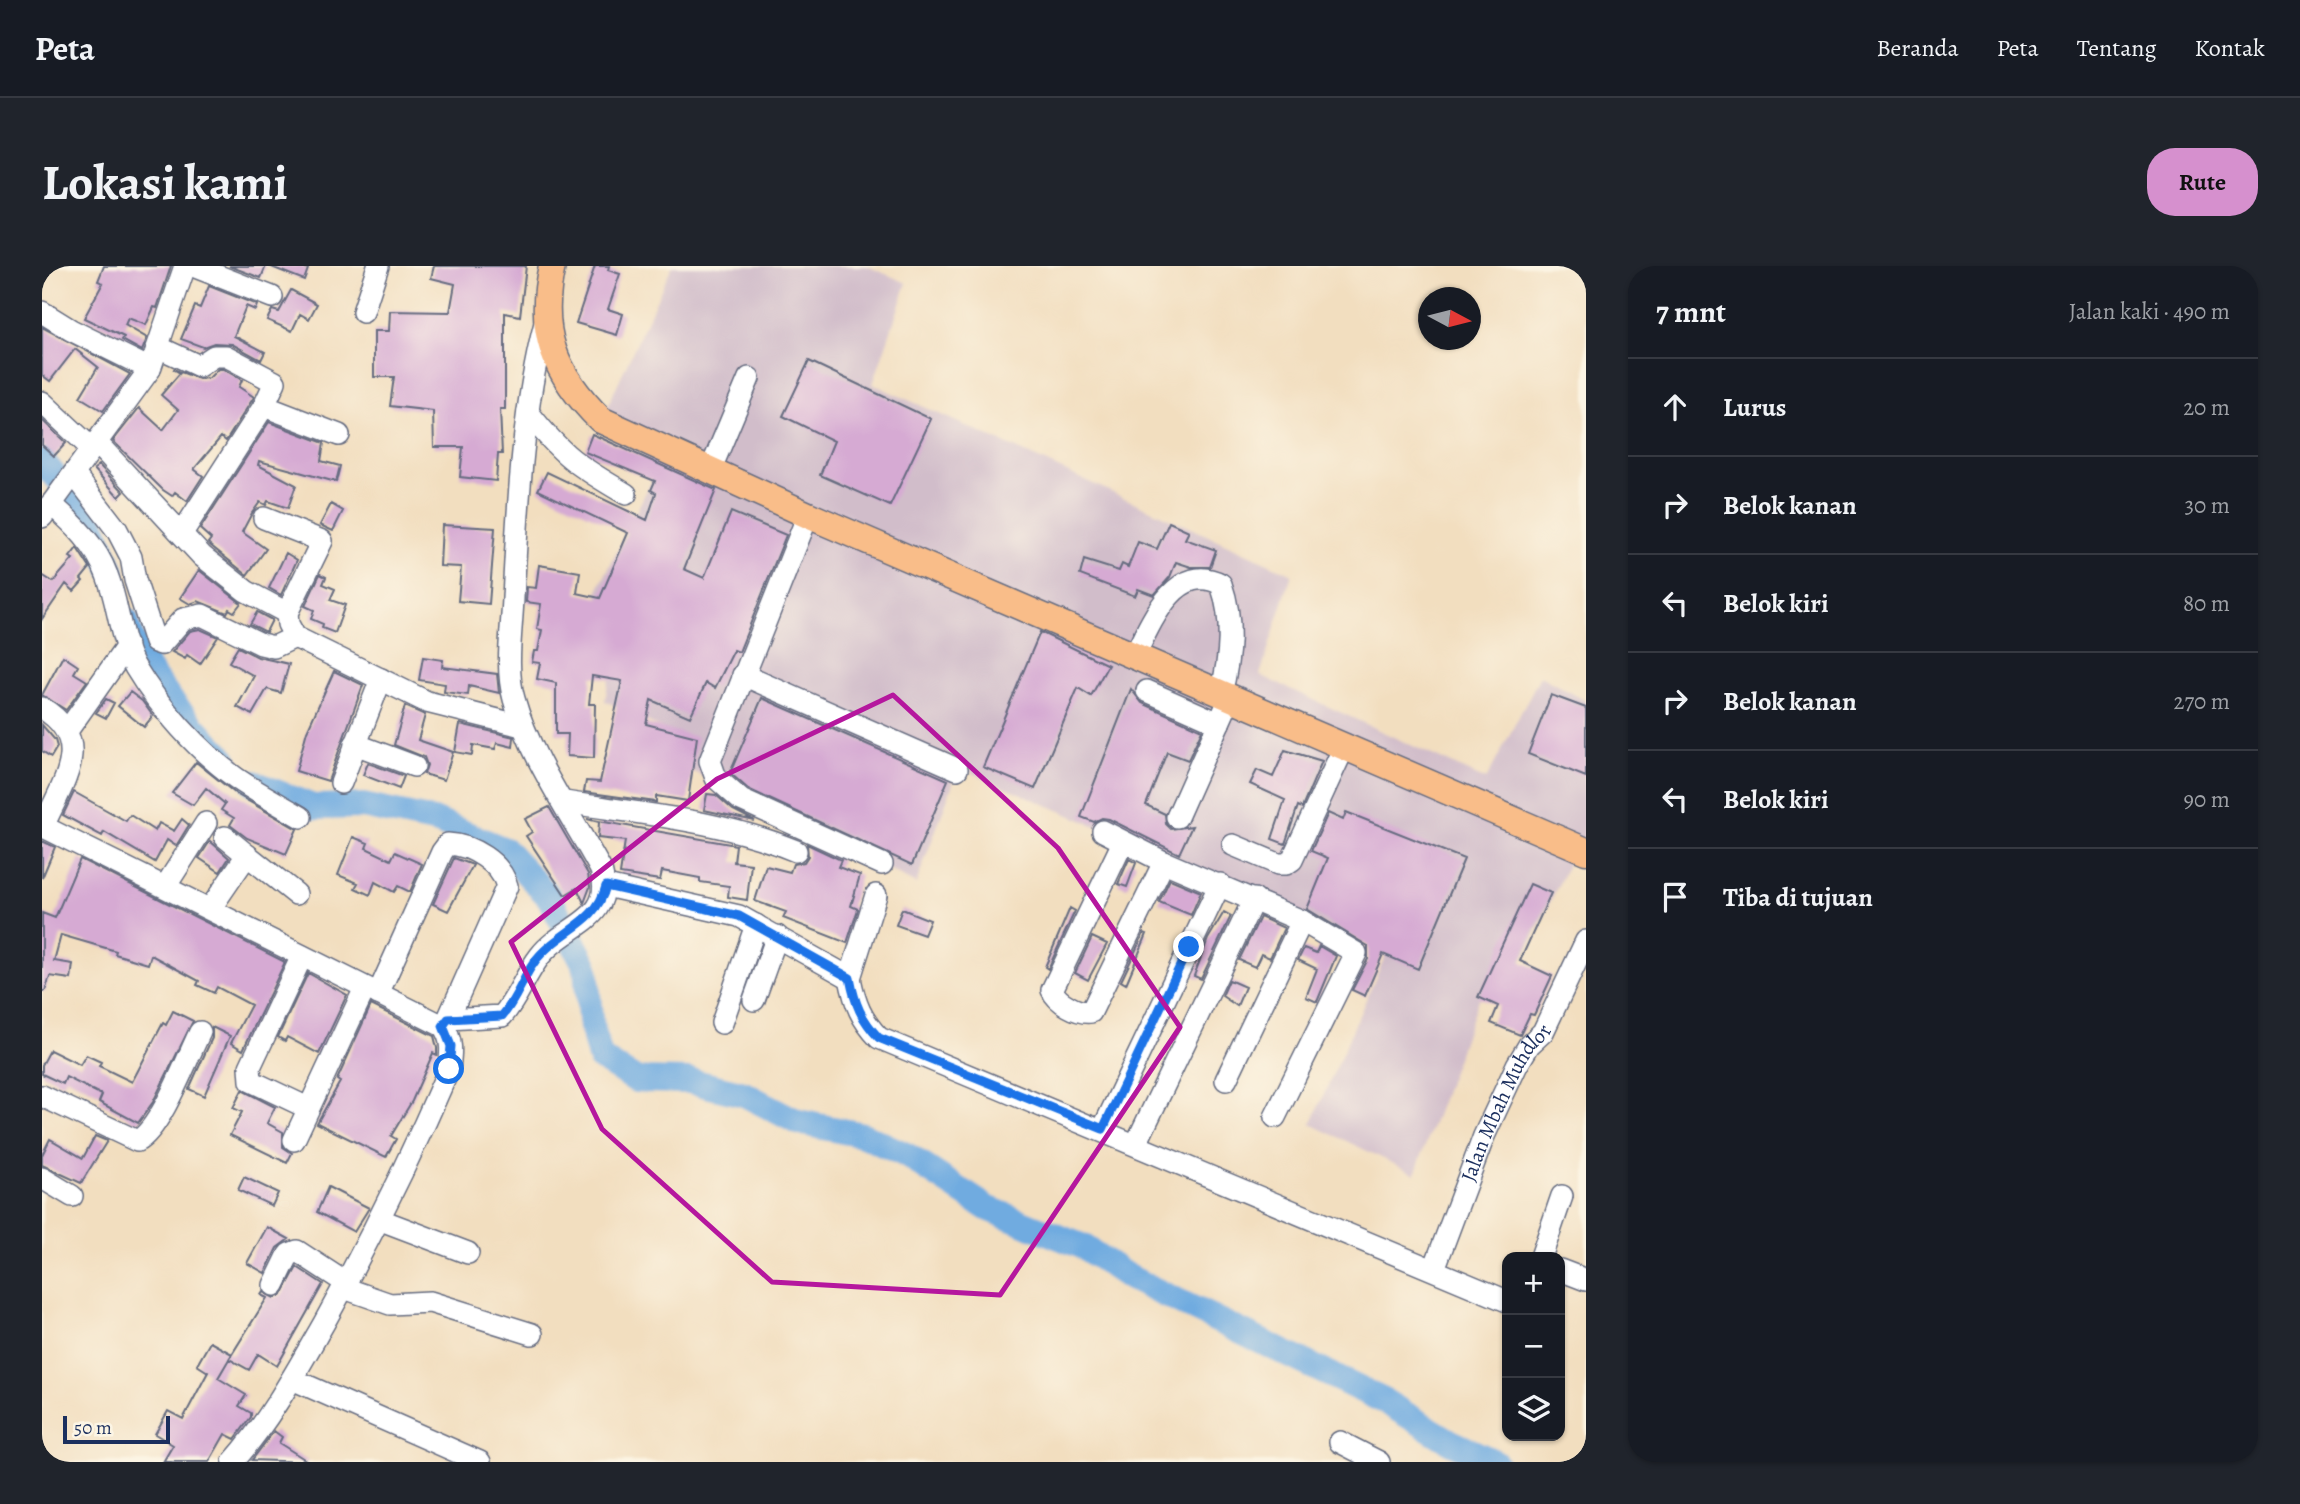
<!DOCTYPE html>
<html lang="id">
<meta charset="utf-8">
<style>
body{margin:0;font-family:Alegreya,serif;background:#20242c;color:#f1f3f6}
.controls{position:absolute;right:21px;bottom:21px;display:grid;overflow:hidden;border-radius:14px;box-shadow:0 2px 5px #0004}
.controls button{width:63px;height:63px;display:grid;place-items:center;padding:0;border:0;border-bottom:2px solid #363941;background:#171b24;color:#f1f3f6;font:35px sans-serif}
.compass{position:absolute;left:1376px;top:21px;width:63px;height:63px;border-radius:50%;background:#171b24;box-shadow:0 2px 5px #0004;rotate:97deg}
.scale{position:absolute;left:21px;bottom:18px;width:107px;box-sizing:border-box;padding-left:7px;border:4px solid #1b2f5e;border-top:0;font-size:19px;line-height:24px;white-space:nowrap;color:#1b2f5e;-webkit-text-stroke:5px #fcf5e5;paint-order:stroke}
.stop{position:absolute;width:21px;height:21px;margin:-16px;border:5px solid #1a73e8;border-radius:50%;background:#fff}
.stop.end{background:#1a73e8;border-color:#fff;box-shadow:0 2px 7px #0008}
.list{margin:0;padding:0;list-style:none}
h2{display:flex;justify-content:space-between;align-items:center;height:91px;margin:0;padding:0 28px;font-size:30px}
h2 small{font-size:23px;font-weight:400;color:#9ea1a6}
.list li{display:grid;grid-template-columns:46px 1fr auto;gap:21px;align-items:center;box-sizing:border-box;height:98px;padding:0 28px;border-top:2px solid #363941}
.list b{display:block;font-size:26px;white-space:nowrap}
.list em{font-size:23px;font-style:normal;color:#9ea1a6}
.icon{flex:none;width:38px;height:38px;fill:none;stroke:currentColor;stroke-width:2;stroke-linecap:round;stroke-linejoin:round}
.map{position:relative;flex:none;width:1544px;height:1196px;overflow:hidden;border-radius:28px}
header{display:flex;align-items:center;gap:42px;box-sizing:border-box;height:98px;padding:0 35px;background:#171b24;border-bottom:2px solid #363941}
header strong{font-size:33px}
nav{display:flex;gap:38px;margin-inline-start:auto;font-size:24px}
.intro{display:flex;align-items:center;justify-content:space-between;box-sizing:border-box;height:168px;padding:0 42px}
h1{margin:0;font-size:49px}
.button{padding:18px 32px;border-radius:28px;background:#d690ce;color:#111;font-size:24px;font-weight:700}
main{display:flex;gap:42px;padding:0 42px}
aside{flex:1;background:#171b24;border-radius:28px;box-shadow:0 2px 5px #0004}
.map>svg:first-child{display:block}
.industrial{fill:#d1bdca}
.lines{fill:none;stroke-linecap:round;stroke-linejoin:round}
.river{stroke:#6fabe0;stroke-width:26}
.building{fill:#d6aad3}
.minor-casing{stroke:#666c80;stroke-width:24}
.major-casing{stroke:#666c80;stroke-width:29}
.minor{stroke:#fff;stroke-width:21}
.major{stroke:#f9bd89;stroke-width:26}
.route{stroke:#1a73e8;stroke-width:9}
.marked{fill:none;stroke:#b5179e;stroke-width:5;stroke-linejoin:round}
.labels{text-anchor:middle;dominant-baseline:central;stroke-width:5;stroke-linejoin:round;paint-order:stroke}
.street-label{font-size:21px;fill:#1b2f5e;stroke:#fcf5e5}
</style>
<header>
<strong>Peta</strong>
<nav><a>Beranda</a><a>Peta</a><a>Tentang</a><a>Kontak</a></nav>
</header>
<div class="intro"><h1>Lokasi kami</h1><a class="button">Rute</a></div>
<main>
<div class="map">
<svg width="1544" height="1196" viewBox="0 0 1544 1196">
<rect width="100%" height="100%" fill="#fcf5e5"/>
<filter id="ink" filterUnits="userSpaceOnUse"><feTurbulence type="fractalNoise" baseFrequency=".0143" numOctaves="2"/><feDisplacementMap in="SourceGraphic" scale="14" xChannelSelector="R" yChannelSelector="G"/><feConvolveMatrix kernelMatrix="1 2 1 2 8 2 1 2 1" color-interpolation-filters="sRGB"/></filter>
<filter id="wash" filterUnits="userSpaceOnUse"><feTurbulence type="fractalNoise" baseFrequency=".00686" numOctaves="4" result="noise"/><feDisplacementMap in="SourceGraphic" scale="28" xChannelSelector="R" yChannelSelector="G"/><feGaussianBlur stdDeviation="1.57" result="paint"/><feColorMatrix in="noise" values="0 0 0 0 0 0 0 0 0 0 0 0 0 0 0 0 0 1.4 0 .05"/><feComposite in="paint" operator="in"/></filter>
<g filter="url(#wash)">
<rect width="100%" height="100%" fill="#f2debf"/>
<path class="industrial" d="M630,0H825L865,17L831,118L1250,308L1218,409L1444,514L1498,410L1544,435V597L1530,590L1462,733L1438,728L1373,908L1269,858L1345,686L917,501L874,618L626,493L630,467L563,435L577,353L554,328L624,185L559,154Z"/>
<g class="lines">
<path class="river" d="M0,195L47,250L70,304
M84,355C94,402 149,459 183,493
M212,517L271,541L321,540L396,556L463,584L507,631L544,701L548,753L558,792L594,814L648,815L702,828L756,856L821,869L864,889L945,942L1042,981L1086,1011L1342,1135L1409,1176L1453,1196"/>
</g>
<g id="blocks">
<path class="building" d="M62,0H129L115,42L112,41L104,59L86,52L83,59L105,72L100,85L80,74L82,71L42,52L61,17L56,15Z
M187,0H224L219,12Z
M227,0H259L266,3L262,14Z
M392,0H484L478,50L463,47V143H458L460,188H456L454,215L418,211L421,181H392L391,145L348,140L352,111H332V65H347L348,45L408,46L413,18L389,12Z
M553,0H567L566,4L578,8L566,43L581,48L575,69L534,57Z
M167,20L215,39L213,44L204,40L192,70L223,86L219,94L190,78L172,77L161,81L139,73L153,40L158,42Z
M249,24L275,38L267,53L258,48L250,65L225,54L230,44L237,46Z
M0,61L88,108L61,145L38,131L56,101L33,83L8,115L0,109Z
M767,95L889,153L848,240L778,209L792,175L741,150Z
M131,103L157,113L167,112L176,103H181L200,114L197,121L212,131L184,175L179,171L152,203L161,210L145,235L133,226L130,230L121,224L71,175L97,142L121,164L136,144L119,129L138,107Z
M0,154L24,177L12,190L0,179Z
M227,156L282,177L279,195L298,200L294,216L217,195L216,199L254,219L246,242L226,235L224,239L218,236L210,247L200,266L224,283L205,309L168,279L166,277L169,273L158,263Z
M550,168L674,224L642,303L662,312L689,246L744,269L697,386L692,384L673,422L664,417L648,451L609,434L604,458L655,471L646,535L614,530V536L542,526L544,515L558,516L580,415L550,410L547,438H553L552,492L525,490L526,468H514V417L495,413L498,397L490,396L492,385H496L500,364L495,363L499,338L484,336L485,321L494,322L497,299L538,306L535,327L558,332L586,267L496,224L505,206L605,254L614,227L609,224L613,215L543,186Z
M57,199L82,226L77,231L52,203Z
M289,238L301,245L291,265L278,259Z
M1127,256L1147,265L1143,273L1174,284L1168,301H1149L1134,296L1128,311L1112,329L1096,323L1093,330L1038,309L1042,294L1077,305L1080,298L1086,301L1096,276L1115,283Z
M400,259L453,262L447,338L416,335L419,301L398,300Z
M35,282L48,302L39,313L41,315L32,325L24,318L0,353V309L11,316L31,293L28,291Z
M244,287L255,294L239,329L227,322Z
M157,304L199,337L192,346L187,343L185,347L156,335L148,338L138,332Z
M278,308L284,311L281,318L293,323L288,334L303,339L293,367L280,362L281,358L269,353L272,344L263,340Z
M215,346L230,354L224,366L208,358Z
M158,363L176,371L158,398L145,389L143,393L130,386L148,365Z
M998,366L1066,399L1049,430L1036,422L993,523L941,501Z
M196,381L216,391L247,398L239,427L225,423L210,449L195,441L212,410L187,396Z
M21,390L36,400L32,407L45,415L24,444L0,429Z
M381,391L401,394L400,401L455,408L457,427L427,420L426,429L402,426L403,418L377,414Z
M292,405L321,419L286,515L254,505L265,465Z
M1089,423L1100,437L1160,464L1146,494L1125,486L1104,539L1123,548L1124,558L1129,563L1150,560L1137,588L1067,553L1060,552L1052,556L1039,551Z
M88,426L100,435L111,450L102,461L76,440Z
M1509,429L1544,442V511L1486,488Z
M720,432L906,514L870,599L706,523L688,507Z
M64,433L72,437L64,452L54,447Z
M363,440L383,449L376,474L411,486L402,514L382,508L385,499L382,491L352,479Z
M418,458L472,471L471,481L455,477L453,483L431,479L430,489L413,486Z
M0,459L13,474L15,481L9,491L0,485Z
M1243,484L1280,495L1260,542L1256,540L1243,578L1230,573L1243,534L1208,518L1215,504L1231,511Z
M154,496L194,528L255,563L244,588L205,572L188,559L192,552L179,544L183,538L164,522L151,539L130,527Z
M326,497L362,510L357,523L321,509Z
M32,526L84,555L88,549L113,565L117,557L132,565L140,553L147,559L134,580L125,574L113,596L62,566L60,570L21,549Z
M665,528L674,529L691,544L713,555L662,544Z
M507,541L546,608L548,621L542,637L535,622L523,629L484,570L490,566L483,553Z
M1304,546L1422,593L1376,703L1341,688L1323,730L1310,724L1326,693V680L1265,643L1286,592L1269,585L1286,547L1301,554Z
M545,553L694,579L692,596L709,598L705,634L686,631L687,620L658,616V612L620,605L618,614L578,608L583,575L556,572L557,556Z
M311,571L326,577L324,582L349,594L353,586L380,598L368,626L356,620L352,626L333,616L328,629L313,622L316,617L296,609Z
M0,575L13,581L0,612Z
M168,575L187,592L178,606L157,592Z
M765,578L799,594L796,601L818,609L809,640L816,643L805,677L741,652L744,646L713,635L724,600L748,606L751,598L762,596L766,590Z
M412,592L431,599L406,645L391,638Z
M38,593L243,696L201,784L189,777L209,739L175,721L172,727L155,719L157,715L109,689L106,698L73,688L74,685L19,669L12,695L31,698L29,713L8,710L3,725H0V647L13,652Z
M1087,593L1094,597L1085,621L1076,618Z
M1128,613L1159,626L1149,649L1117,636Z
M1488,618L1509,627L1478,695L1510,710L1492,749L1488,748L1478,769L1449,757L1456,740L1436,731Z
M1028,642L1033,645L1006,703L1003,701Z
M860,643L888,654L882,669L854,659Z
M1182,646L1189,650L1159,713L1152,710L1166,673Z
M1218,651L1242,662L1228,692L1219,688L1213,701L1197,694Z
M1102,667L1105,668L1084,718L1079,715Z
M1050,671L1065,678L1046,714L1033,707Z
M1277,680L1294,690L1275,736L1264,731L1275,703L1256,694L1262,682L1274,687Z
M266,707L305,729L277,788L245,771L243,775L236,771Z
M1187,714L1203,721L1195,740L1180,730Z
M329,739L392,770L395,782V789L391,787L370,835L349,870L354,873L344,891L275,857L298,816L295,814Z
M131,745L151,755L111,836L96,857L57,836L60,829L24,811L21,818L0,808V799L8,784L38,799L44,789L59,796L57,800L90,816L121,757L124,759Z
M170,761L188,770L162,830L147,823L170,772Z
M200,824L233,841L225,857L241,866V881L250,887L245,897L188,869L200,846L191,842Z
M53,870L65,875L39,917L0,899V889L8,873L41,892Z
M202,911L236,927L230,940L196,924Z
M286,921L327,942L312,966L275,946Z
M225,961L247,973L235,982L223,1007L205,997Z
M255,1001L281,1018L235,1100L216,1088L207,1104L187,1093L225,1032L219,1029L221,1026L232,1032L240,1029Z
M168,1076L190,1088L176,1112L204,1129L197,1140L209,1147V1151L193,1173L183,1168L167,1196H121L131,1179L113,1168L126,1145L141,1153L166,1106L155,1099Z
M232,1165L240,1171L237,1177L267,1196L210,1194Z"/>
</g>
</g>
<g filter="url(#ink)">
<use href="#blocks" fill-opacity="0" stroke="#666c80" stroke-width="2"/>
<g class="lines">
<g class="minor-casing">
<g id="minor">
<path d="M151,0L230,31"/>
<path d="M0,46L29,64L108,103"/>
<path d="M321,46L336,0"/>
<path d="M116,81L157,100L172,90H184L233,116L222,140L140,267"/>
<path d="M0,136L50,183"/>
<path d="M222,140L297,169"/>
<path d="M486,146C520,190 536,200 584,228"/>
<path d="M55,177L160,290L204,325L245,347"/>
<path d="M668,205L707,112"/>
<path d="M32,208L75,264L89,291L93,314L113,376L119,378L141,353L160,349L219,378L232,381L253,371"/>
<path d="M9,238C32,258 54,279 65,309C77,339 77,372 93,401C117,441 156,485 194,512C214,526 237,538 259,551"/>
<path d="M766,249L668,495L674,512L699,534L840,598"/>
<path d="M0,251L108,103L143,0"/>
<path d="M222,252L280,275L245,347L246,358L253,371L385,436L480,460"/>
<path d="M1093,389C1108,358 1134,294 1179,318C1192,355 1188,391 1179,428"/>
<path d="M701,409L915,503"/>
<path d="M1105,425L1177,457"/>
<path d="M0,442C54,475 20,517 1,561"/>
<path d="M25,465L85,380"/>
<path d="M313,478L372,500"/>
<path d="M299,517L339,413"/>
<path d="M522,536C600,548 680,554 754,585"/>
<path d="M1135,551L1188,432"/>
<path d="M0,560L401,760C411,774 409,787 407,803C369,891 328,974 282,1057C254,1106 228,1154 191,1196"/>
<path d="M1061,565L1122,596L1260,655L1314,687L1233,851"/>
<path d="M183,571L205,589"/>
<path d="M1081,576L1010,724C1015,736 1036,748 1049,746L1122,596"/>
<path d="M1191,579L1236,598H1244L1250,594L1302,481"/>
<path d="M564,620L697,650L808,712C813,738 819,753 837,772L1465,1035"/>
<path d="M123,621L164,557"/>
<path d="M168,643L205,589L254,628"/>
<path d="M260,690L208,801L209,815L266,842"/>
<path d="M808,712L834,629"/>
<path d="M336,728L400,586L406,578C430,579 459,597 465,620L406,753"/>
<path d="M712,734L735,670"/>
<path d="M680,757L714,659"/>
<path d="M401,760L406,753L460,750C476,732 483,709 498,690C522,658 574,655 559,604C530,550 488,491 472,433C463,402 470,363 471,332C476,240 480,146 503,57"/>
<path d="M1184,814L1260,655"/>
<path d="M0,830L95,875C119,863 145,792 158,766"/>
<path d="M1061,863L1178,618"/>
<path d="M252,874L323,722"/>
<path d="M1094,878L1212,633"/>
<path d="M0,912L30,930"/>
<path d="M339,954L426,987"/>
<path d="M1499,991L1520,930"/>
<path id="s1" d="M1392,1003L1442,870L1475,799L1487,779L1501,766L1544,675"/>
<path d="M1518,1004L1544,1014"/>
<path d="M232,1019L247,988L255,985L304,1017"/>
<path d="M302,1022L348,1038L388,1036L490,1068"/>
<path d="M250,1113L438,1196"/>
<path d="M1298,1176L1337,1196"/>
</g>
</g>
<g class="major-casing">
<path id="major" d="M510,0C495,65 512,108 559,154L766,249L1544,585"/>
</g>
<use href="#minor" class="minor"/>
<use href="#major" class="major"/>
</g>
</g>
<g class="lines" filter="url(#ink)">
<path class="route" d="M407,803L409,780L401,760L406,753L460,750C477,731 483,703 501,686C525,662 555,655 564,620L697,650L808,712C813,738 819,753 837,772L1061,863L1147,681"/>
</g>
<path class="marked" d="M851,429L1016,582L1138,761L958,1029L730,1016L560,863L469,676L675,513Z"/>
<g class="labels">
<g class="street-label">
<text stroke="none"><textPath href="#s1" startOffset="182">Jalan Mbah Muhdlor</textPath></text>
</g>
</g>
</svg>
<div class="controls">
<button>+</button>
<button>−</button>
<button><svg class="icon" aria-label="layers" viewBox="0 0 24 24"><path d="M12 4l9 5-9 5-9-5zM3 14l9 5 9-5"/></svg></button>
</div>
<svg class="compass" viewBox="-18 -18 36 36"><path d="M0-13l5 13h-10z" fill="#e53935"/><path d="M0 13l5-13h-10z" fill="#9ea1a6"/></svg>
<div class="scale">50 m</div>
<div class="stop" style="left:407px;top:803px"></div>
<div class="stop end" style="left:1147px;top:681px"></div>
</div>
<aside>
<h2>7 mnt<small>Jalan kaki · 490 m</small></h2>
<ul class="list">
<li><svg class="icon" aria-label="ahead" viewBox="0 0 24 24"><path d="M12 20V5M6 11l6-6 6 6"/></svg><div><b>Lurus</b></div><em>20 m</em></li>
<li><svg class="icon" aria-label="right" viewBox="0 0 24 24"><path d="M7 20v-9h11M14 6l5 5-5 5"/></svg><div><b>Belok kanan</b></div><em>30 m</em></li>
<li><svg class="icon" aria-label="left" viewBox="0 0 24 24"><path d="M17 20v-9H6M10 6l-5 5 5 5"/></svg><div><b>Belok kiri</b></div><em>80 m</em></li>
<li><svg class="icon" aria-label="right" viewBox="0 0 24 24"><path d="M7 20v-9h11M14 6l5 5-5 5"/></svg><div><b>Belok kanan</b></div><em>270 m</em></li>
<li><svg class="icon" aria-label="left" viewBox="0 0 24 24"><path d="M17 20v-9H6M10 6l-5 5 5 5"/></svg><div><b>Belok kiri</b></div><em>90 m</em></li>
<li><svg class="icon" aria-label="arrive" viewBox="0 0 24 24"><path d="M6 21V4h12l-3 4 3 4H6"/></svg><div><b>Tiba di tujuan</b></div></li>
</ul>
</aside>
</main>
